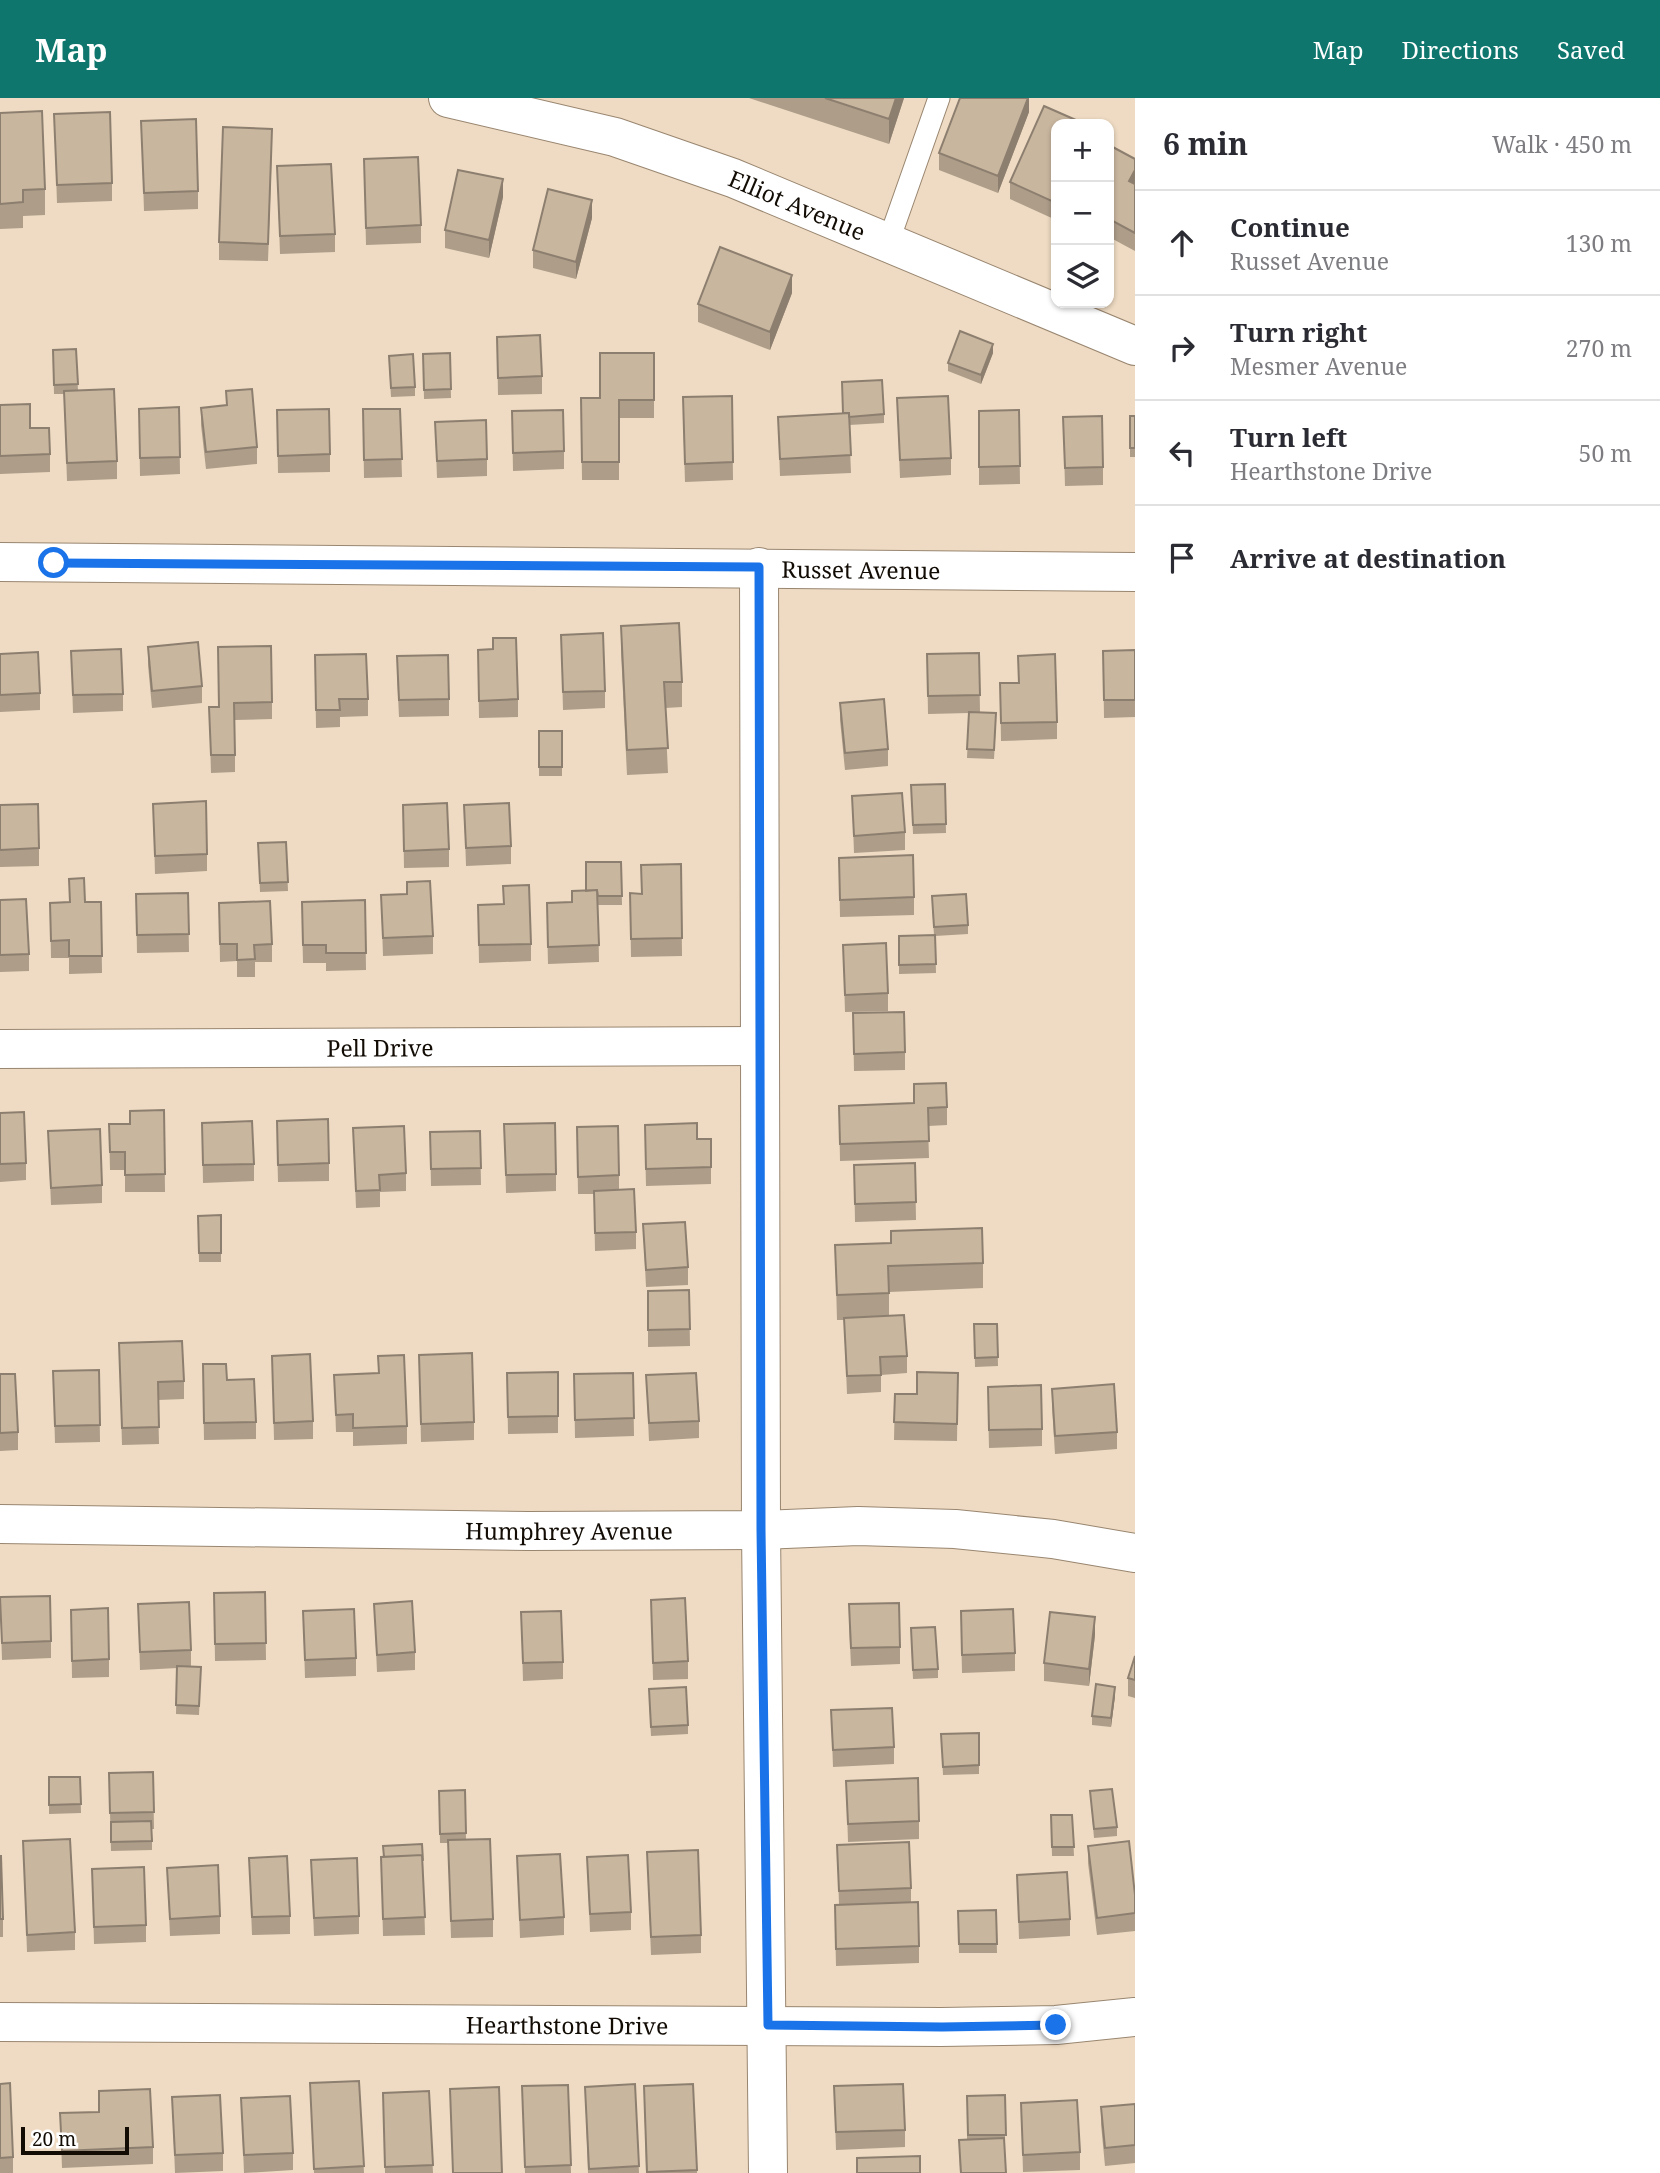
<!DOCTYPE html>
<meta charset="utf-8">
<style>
body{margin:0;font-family:"Noto Serif",serif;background:#f7f7f7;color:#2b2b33}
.controls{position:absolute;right:21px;top:21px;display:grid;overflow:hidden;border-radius:14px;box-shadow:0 2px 5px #0004}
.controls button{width:63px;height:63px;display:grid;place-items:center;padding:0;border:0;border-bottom:2px solid #e1e1e2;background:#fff;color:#2b2b33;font:35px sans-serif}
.scale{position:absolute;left:21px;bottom:18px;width:108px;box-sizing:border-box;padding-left:7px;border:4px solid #120c05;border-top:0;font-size:19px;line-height:24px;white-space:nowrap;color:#120c05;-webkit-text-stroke:5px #fff;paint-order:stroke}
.stop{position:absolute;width:21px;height:21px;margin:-16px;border:5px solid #1a73e8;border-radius:50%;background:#fff}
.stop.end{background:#1a73e8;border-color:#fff;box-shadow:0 2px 7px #0008}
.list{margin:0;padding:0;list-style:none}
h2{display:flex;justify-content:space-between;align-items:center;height:91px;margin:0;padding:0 28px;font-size:30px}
h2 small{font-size:23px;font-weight:400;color:#7c7c81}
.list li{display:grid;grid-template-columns:46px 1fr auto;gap:21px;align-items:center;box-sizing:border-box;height:105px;padding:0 28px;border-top:2px solid #e1e1e2}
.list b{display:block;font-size:26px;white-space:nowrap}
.list p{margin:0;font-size:23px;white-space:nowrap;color:#7c7c81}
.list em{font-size:23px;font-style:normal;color:#7c7c81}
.icon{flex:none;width:38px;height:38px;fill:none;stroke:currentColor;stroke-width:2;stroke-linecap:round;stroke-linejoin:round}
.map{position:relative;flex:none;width:1135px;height:2075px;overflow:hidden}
header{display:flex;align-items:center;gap:42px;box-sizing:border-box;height:98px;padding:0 35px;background:#0f766e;color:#fff}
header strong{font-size:33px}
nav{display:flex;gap:38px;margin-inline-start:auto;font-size:24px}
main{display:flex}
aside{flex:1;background:#fff}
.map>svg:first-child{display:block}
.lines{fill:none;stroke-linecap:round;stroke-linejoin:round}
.service-casing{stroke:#998670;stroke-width:23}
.minor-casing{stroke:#998670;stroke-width:40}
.service{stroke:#fff;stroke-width:21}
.minor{stroke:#fff;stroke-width:38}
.wall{fill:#ad9d89}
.shaded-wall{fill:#8d7f6f}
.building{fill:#c9b69f;stroke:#8d7f6f;stroke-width:2}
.route{stroke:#1a73e8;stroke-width:9}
.labels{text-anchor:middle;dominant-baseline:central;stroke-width:6;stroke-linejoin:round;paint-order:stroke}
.street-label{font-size:23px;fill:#120c05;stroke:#fff}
</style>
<header>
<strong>Map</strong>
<nav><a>Map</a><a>Directions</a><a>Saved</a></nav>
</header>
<main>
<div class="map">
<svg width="1135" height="2075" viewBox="0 0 1135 2075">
<rect width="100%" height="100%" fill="#efdbc3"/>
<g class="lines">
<g class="service-casing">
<path id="service" d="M888,145L939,0"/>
</g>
<g class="minor-casing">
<g id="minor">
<path id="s1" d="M448,0L615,39L733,80L1135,248"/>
<path id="s2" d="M0,464L1135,474"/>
<path d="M759,469L761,1432L768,2075"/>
<path id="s3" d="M0,951L760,948"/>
<path id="s4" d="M0,1426L528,1433L761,1432L858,1428L955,1431L1053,1441L1135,1455"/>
<path id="s5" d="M0,1924L941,1929L1056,1927L1135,1919"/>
</g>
</g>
<use href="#service" class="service"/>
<use href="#minor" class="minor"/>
</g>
<path class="wall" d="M749,0H904L889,46Z
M1029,0V14L998,95L939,72V55Z
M0,15L45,91V117L23,118V130L0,131Z
M54,16L112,85V103L57,105Z
M141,23L198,93V111L144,113Z
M1085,26L1056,122L1010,101V84Z
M1109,47L1135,61V153L1109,139Z
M272,49L268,163L219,162V144Z
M364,61L421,127V145L366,147Z
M277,68L335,136V154L280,156Z
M503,99L489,160L445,150V132Z
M592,120L576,181L533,170V152Z
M792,195L770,252L698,224V206Z
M497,239L542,278V296L498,297Z
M76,251L78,293L117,363V381L67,383L64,296H54L53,252Z
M450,255L451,300L424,301L423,256Z
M654,255V320H619V382H582L581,300H600Z
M993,255L981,286L948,273V265Z
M389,266L415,289V298L391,299Z
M226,293L257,349V366L206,371L201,327V310L226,307Z
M732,298L733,382L685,384L683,316Z
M897,300L951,360V377L900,380Z
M0,307L30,330L50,356V374L0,376Z
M179,309L180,376L140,378L139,311Z
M363,311H400L402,379L364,380Z
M277,312L330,356V374L278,375Z
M1019,312L1020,386L979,387V313Z
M512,313L564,353V371L513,373Z
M884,316V325L849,327L851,375L780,378L778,319Z
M1130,318H1135V359H1130Z
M1063,319L1103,369V387L1065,388Z
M435,324L487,361V378L437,380Z
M621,528L682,584V609L665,610L668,675L627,677L621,553Z
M561,537L605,593V610L563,612Z
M148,549L202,588V605L152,610L148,567Z
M478,552L518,601V619L479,620Z
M1135,552V619L1104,620L1103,553Z
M71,553L123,596V613L73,615Z
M979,555L980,614L996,624L994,661L967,660L969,615L928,616L927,556Z
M0,556L40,595V612L0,614Z
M315,557L368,601V618L340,619V629L316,630Z
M218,566L272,604V621L235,622V674L211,675L209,609H219Z
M397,576L449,601V618L399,619Z
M1000,585H1018L1057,624V641L1001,643Z
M840,605L888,651V668L845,672L840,622Z
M539,633H562V678H539Z
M945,686L946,735L913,736L911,687Z
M852,698L905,734V752L854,755Z
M153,706L207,756V773L155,776Z
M0,707L39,750V768L0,769Z
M403,707L449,751V769L404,770Z
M464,707L511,748V766L466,768Z
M286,744L288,793L260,794L258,745Z
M839,760L914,799V817L840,819Z
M621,764L622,807H598L599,864L548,866L547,823L572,804Z
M681,766L682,858L631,859L630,795L642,796Z
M503,788L531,846V863L479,865L478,807L503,806Z
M188,795L189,854L137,855L136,796Z
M381,797L433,838V856L383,858Z
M0,802L29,856V873L0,874Z
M365,802L366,872L326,873V865H303L302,821Z
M101,804L102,875L69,876V860H51L50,805Z
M219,805L272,846V864H255V879H237V863L220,864Z
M932,807L968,827V836L935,838L936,875L899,876V838L934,837Z
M843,847L888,895V913L845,914Z
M853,915L905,954V972L854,973Z
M914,986L947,1009V1027L928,1028L929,1060L840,1063L839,1008L914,1006Z
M164,1012L165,1094H125V1072H110L109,1026H130Z
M0,1015L26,1065V1082L0,1084Z
M202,1025L254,1066V1083L203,1085Z
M504,1026L556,1076V1093L506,1095Z
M577,1029L619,1077V1092L636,1134V1151L595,1153L594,1096H578Z
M353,1030L406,1075V1093L380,1094V1109L356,1110Z
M48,1033L102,1087V1105L51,1107Z
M480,1033L481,1087L431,1088L430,1034Z
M277,1041L329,1065V1083L278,1084Z
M711,1041V1086L646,1088L645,1044Z
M915,1065L916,1122L855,1124L854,1067Z
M221,1117V1164H199L198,1118Z
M643,1126L688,1169V1187L646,1189Z
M835,1147L983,1165V1190L889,1194V1218L907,1258V1275L881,1277V1294L847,1296L844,1222H837Z
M689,1192L690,1248L648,1249V1193Z
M974,1226H997L998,1268L975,1269Z
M119,1245L184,1283V1301L158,1302L159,1346L122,1347Z
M419,1257L474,1324V1342L421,1344Z
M272,1258L313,1323V1341L274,1342Z
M378,1258L407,1328V1346L353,1348V1334H336L334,1277L378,1275Z
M99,1272L100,1344L55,1345L53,1273Z
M558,1274V1335L508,1336L507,1275Z
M633,1275L634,1338L575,1340L574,1276Z
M958,1275L957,1343L894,1342L895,1296H917Z
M0,1276L18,1334V1352L0,1353Z
M646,1277L699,1323V1340L649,1343Z
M227,1282L256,1324V1341L204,1342L203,1284Z
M1052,1291L1117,1334V1351L1055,1356L1052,1308Z
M988,1306L1042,1331V1348L989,1350Z
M265,1494L266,1562L215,1563L214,1495Z
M0,1499L51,1543V1560L2,1562Z
M651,1502L688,1563V1581L653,1582Z
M138,1506L191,1552V1569H201L199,1617L176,1616L177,1570L140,1572Z
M374,1506L415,1554V1572L377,1574Z
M71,1512L109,1561V1579L72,1580Z
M303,1513L356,1560V1578L305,1580Z
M521,1514L563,1564V1581L523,1583Z
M849,1524L900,1549V1566L851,1568Z
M961,1530L1015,1555V1573L962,1575Z
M1095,1537L1089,1588L1044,1583V1565Z
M911,1539L938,1571V1580L913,1581Z
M1135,1558V1600L1128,1598V1580Z
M1115,1598L1111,1629L1092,1627V1618Z
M649,1600L688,1627V1636L651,1638Z
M831,1612L894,1649V1666L833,1669Z
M979,1635V1676L943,1677L941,1636Z
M153,1674L154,1731H152V1752L111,1753L109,1675Z
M49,1679H80L81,1715L49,1716Z
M846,1683L919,1723V1741L848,1744Z
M465,1692L466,1742L493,1821V1839L451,1840L448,1745H440L439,1693Z
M1090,1693L1117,1729V1738L1094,1740Z
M1051,1717H1072L1074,1758H1052Z
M23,1743L75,1834V1852L27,1854Z
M837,1747L911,1790V1804L919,1848V1865L836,1868L835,1824L839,1806Z
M383,1748L423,1763L425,1837L383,1838L381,1759H384Z
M1088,1748L1135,1797V1833L1097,1837L1088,1765Z
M647,1754L701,1837V1855L651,1857Z
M0,1758L3,1821V1839H0Z
M517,1758L564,1819V1837L520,1840Z
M587,1759L631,1814V1832L590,1834Z
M249,1760L290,1818V1836L252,1837Z
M311,1762L359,1818V1836L314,1838Z
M167,1770L220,1818V1836L170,1838Z
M92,1771L146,1827V1844L94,1846Z
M1017,1777L1070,1821V1838L1019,1841Z
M996,1812L997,1855H959L958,1813Z
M359,1983L364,2075H314L310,1985Z
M0,1986L13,2059V2075H0Z
M635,1986L639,2075H588L585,1989Z
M693,1986L697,2075H646L644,1988Z
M568,1987L571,2075H525L522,1988Z
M834,1988L905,2032V2049L836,2052Z
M99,1993L153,2049V2066L62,2070L60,2015L99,2014Z
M429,1993L433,2075H385L383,1995Z
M1005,1997V2054L1006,2075H960L959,2042H967V1998Z
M172,1999L223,2055V2073L175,2075Z
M241,2000L293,2055V2072L244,2075Z
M1021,2005L1080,2054V2072L1023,2074Z
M1135,2006V2065L1105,2068L1101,2026V2009Z"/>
<path class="shaded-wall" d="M896,0H904L889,46V21Z
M1028,0H1029V14L998,95V78Z
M1135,72V89L1129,83Z
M503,81V99L489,160V142Z
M592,102V120L576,181V164Z
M792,177V195L770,252V234Z
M993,246V255L981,286V277Z
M1095,1519V1537L1089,1588V1571Z
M1115,1589V1598L1111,1629V1620Z"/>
<path class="building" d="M825,0H896L889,21Z
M960,0H1028L998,78L939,55Z
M1044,8L1085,26H1056V105L1010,84Z
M42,13L45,91L23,92V104L0,106V15Z
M110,14L112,85L57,87L54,16Z
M196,21L198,93L144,95L141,23Z
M223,29L272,31L268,146L219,144Z
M1109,47L1135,61V72L1129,83L1135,86V135L1109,121Z
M418,59L421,127L366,130L364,61Z
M331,66L335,136L280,138L277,68Z
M458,72L503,81L489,142L445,132Z
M548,91L592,102L576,164L533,152Z
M720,149L792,177L770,234L698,206Z
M960,233L993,246L981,277L948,265Z
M540,237L542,278L498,280L497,239Z
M76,251L78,286L54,287L53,252Z
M450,255L451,291L424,292L423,256Z
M600,255H654V302H619V364H582L581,300H600Z
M413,256L415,289L391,290L389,258Z
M882,282L884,316L849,319V315H843L842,284Z
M114,291L117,363L67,365L64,293Z
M252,291L257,349L206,354L201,310L227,307L226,293Z
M732,298L733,364L685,366L683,299Z
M948,298L951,360L900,362L897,300Z
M30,306V330H49L50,356L0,358V307Z
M179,309L180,359L140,360L139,311Z
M329,311L330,356L278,358L277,312Z
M363,311H400L402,361L364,362Z
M563,312L564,353L513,355L512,313Z
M1019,312L1020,368L979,369V313Z
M849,315L851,357L780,361L778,319Z
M1102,318L1103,369L1065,370L1063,319Z
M1130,318H1135V350H1130Z
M486,322L487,361L437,363L435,324Z
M679,525L682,584H664L668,650L627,652L621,528Z
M603,535L605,593L563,594L561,537Z
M493,540H516L518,601L479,603L478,552L493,551Z
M198,544L202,588L152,593L148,549Z
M271,548L272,604L234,605L235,657H211L209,609H219L218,549Z
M121,551L123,596L73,597L71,553Z
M1135,552V602H1104L1103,553Z
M38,554L40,595L0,597V556Z
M979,555L980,597L928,598L927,556Z
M366,556L368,601H339L340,612H316L315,557Z
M1055,556L1057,624L1001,625L1000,585H1019L1018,558Z
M448,557L449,601L399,602L397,558Z
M884,601L888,651L845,655L840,605Z
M969,614L996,615L994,652L967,651Z
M539,633H562V669H539Z
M945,686L946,726L913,727L911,687Z
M902,695L905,734L854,738L852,698Z
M206,703L207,756L155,758L153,706Z
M447,705L449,751L404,753L403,707Z
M509,705L511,748L466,750L464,707Z
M38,706L39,750L0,752V707Z
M286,744L288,784L260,785L258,745Z
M913,757L914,799L840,802L839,760Z
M586,764H621L622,798H598L597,792L586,793Z
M681,766L682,840L631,841L630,795L642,796L641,767Z
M84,780L85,804H101L102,858H69V842L51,843L50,805L70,804L69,781Z
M430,783L433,838L383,840L381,797L407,796V784Z
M529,787L531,846L479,847L478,807L504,806L503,788Z
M597,792L599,847L548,849L547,805L572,804V793Z
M188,795L189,836L137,837L136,796Z
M966,796L968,827L934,829L932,798Z
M26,801L29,856L0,857V802Z
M365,802L366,855H326V847H303L302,804Z
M270,803L272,846L254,847L255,861L237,862V846H220L219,805Z
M935,837L936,866L899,867V838Z
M886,845L888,895L845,897L843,847Z
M904,914L905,954L854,956L853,915Z
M946,985L947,1009L928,1010L929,1043L840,1046L839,1008L914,1005V986Z
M164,1012L165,1076L125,1077V1054H110L109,1026H130V1013Z
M24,1014L26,1065L0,1066V1015Z
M328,1021L329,1065L278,1067L277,1023Z
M252,1023L254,1066L203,1067L202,1025Z
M555,1025L556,1076L506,1077L504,1026Z
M697,1025V1041H711V1069L646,1071L645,1027Z
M404,1028L406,1075L379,1077L380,1092L356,1093L353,1030Z
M618,1028L619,1077L578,1079L577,1029Z
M100,1031L102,1087L51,1090L48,1033Z
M480,1033L481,1070L431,1071L430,1034Z
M915,1065L916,1104L855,1106L854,1067Z
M634,1091L636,1134L595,1135L594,1093Z
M221,1117V1155H199L198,1118Z
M685,1124L688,1169L646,1172L643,1126Z
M982,1130L983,1165L888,1168L889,1195L837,1197L835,1147L891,1145V1133Z
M689,1192L690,1231L648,1232V1193Z
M904,1217L907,1258L880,1259L881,1277L847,1278L844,1220Z
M974,1226H997L998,1259L975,1260Z
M182,1243L184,1283L158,1284L159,1329L122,1330L119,1245Z
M472,1255L474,1324L421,1326L419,1257Z
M310,1256L313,1323L274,1325L272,1258Z
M404,1257L407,1328L353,1330V1316L336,1317L334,1277L379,1275L378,1258Z
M203,1266H226L227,1282L254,1281L256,1324L204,1325Z
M99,1272L100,1327L55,1328L53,1273Z
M558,1274V1318L508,1319L507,1275Z
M917,1274L958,1275L957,1326L894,1324L895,1296H917Z
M633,1275L634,1320L575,1322L574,1276Z
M696,1275L699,1323L649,1325L646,1277Z
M0,1276H15L18,1334L0,1335Z
M1114,1286L1117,1334L1055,1338L1052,1291Z
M1041,1287L1042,1331L989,1332L988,1289Z
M265,1494L266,1545L215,1546L214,1495Z
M50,1498L51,1543L2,1545L0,1499Z
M685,1500L688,1563L653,1565L651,1502Z
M412,1503L415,1554L377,1557L374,1506Z
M189,1504L191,1552L140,1554L138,1506Z
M899,1505L900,1549L851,1550L849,1506Z
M108,1510L109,1561L72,1563L71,1512Z
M354,1511L356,1560L305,1562L303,1513Z
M1013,1511L1015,1555L962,1557L961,1513Z
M561,1513L563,1564L523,1565L521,1514Z
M1050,1514L1095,1519L1089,1571L1044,1565Z
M935,1529L938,1571L913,1572L911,1530Z
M1135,1558V1582L1128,1580Z
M177,1568L201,1569L199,1608L176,1607Z
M1096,1586L1115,1589L1111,1620L1092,1618Z
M686,1589L688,1627L651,1629L649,1591Z
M892,1610L894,1649L833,1652L831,1612Z
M979,1635V1667L943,1669L941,1636Z
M153,1674L154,1714L110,1715L109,1675Z
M49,1679H80L81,1706L49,1707Z
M918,1680L919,1723L848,1726L846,1683Z
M1112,1691L1117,1729L1094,1731L1090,1693Z
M465,1692L466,1735L440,1736L439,1693Z
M1051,1717H1072L1074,1749H1052Z
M151,1723L152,1743L111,1744V1724Z
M70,1741L75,1834L27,1837L23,1743Z
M490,1741L493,1821L451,1823L448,1742Z
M1129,1743L1135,1797V1815L1097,1820L1088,1748Z
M909,1744L911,1790L839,1793L837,1747Z
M422,1746L423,1763L422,1757L384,1759L383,1748Z
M698,1752L701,1837L651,1839L647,1754Z
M560,1756L564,1819L520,1822L517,1758Z
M422,1757L425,1819L383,1821L381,1759Z
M628,1757L631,1814L590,1816L587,1759Z
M0,1758H1L3,1821H0Z
M287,1758L290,1818L252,1819L249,1760Z
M357,1760L359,1818L314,1820L311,1762Z
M218,1767L220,1818L170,1821L167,1770Z
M144,1769L146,1827L94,1829L92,1771Z
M1067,1774L1070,1821L1019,1824L1017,1777Z
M918,1804L919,1848L836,1851L835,1807Z
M996,1812L997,1846H959L958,1813Z
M359,1983L364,2068L314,2071L310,1985Z
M10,1985L13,2059L0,2060V1986Z
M635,1986L639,2068L589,2071L585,1989Z
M693,1986L697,2072L647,2074L644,1988Z
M903,1986L905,2032L836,2034L834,1988Z
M568,1987L571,2067L525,2069L522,1988Z
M499,1989L502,2075H453L450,1991Z
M150,1991L153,2049L62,2053L60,2015L99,2014V1993Z
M429,1993L433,2067L385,2069L383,1995Z
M220,1997L223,2055L175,2057L172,1999Z
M1005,1997L1006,2037H968L967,1998Z
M290,1998L293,2055L244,2057L241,2000Z
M1077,2002L1080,2054L1023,2057L1021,2005Z
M1135,2006V2047L1105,2050L1101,2009Z
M1004,2040L1006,2075H961L959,2042Z
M920,2058V2075H857V2060Z"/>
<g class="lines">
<path class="route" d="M54,465L759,469L761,1432L768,1927L942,1929L1056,1927"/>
</g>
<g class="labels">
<g class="street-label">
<text stroke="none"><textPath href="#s1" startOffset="366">Elliot Avenue</textPath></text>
<text stroke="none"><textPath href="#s2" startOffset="861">Russet Avenue</textPath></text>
<text stroke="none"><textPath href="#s3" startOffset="380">Pell Drive</textPath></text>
<text stroke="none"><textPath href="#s4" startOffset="569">Humphrey Avenue</textPath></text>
<text stroke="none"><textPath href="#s5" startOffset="567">Hearthstone Drive</textPath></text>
</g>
</g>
</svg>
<div class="controls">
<button>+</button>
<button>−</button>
<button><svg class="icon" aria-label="layers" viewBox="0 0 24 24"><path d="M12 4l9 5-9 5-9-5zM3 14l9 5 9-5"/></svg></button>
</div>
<div class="scale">20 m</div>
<div class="stop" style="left:54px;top:465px"></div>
<div class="stop end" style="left:1056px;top:1927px"></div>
</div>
<aside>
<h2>6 min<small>Walk · 450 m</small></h2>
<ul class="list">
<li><svg class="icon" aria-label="ahead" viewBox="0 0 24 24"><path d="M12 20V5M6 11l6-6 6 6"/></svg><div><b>Continue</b><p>Russet Avenue</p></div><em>130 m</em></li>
<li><svg class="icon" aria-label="right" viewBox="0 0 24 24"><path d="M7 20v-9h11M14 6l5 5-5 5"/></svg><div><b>Turn right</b><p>Mesmer Avenue</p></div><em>270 m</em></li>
<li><svg class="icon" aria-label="left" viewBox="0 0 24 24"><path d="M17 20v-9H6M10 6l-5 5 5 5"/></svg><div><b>Turn left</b><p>Hearthstone Drive</p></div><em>50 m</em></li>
<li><svg class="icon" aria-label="arrive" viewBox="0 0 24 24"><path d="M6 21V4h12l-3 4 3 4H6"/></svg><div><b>Arrive at destination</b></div></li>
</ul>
</aside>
</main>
